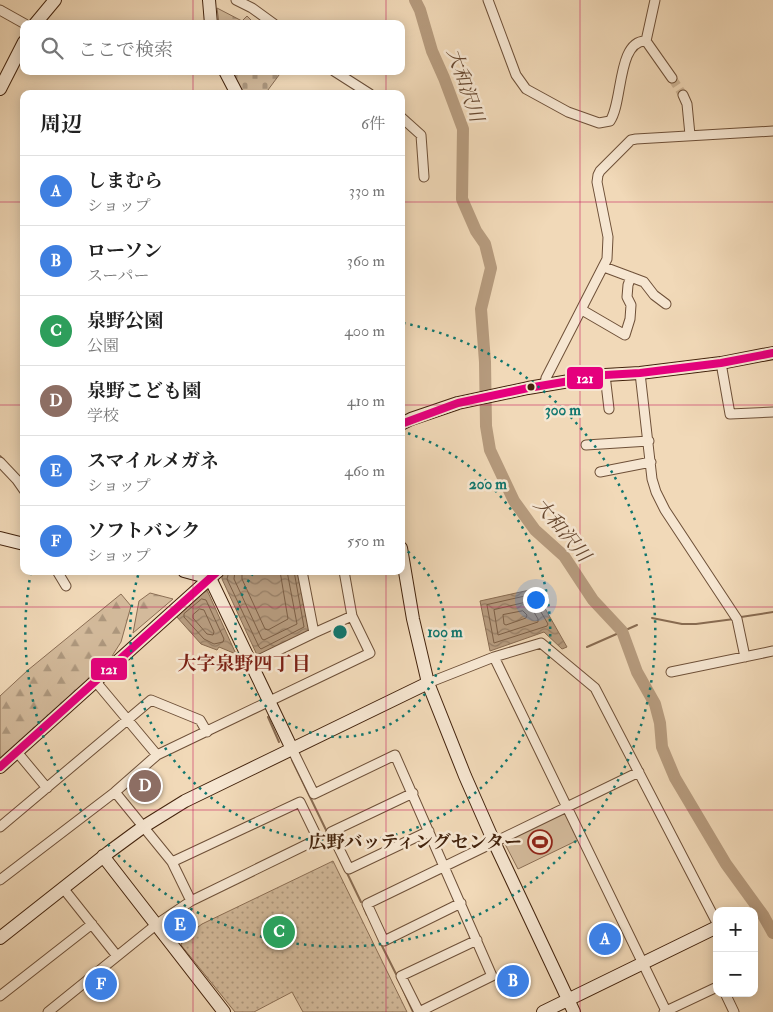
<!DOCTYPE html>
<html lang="ja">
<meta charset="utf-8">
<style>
body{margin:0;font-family:"IM FELL Double Pica","Noto Serif JP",serif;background:#f6f6f6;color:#222}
.controls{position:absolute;right:15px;bottom:15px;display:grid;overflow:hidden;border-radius:10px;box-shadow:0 2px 12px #0003}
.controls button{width:45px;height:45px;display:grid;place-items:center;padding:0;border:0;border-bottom:1px solid #e0e0e0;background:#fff;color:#222;font:25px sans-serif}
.you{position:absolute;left:535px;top:599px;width:18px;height:18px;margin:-12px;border:4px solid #fff;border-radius:50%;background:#1a73e8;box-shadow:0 0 0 8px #1a73e833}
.badge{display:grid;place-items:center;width:32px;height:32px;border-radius:50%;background:#1a73e8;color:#fff;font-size:16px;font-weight:700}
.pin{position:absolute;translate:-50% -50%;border:2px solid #fff;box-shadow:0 1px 5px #0006}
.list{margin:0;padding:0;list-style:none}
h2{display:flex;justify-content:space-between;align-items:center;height:65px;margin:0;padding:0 20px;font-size:21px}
h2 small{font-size:16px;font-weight:400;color:#767676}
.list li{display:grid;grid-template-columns:32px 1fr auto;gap:15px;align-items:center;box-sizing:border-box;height:70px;padding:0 20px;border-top:1px solid #e0e0e0}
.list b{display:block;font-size:19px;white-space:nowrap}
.list p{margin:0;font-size:16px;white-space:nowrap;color:#767676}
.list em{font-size:16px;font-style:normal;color:#767676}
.icon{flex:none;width:28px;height:28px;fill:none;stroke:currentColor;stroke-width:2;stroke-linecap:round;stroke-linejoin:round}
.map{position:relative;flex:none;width:773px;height:1012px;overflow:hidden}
.search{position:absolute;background:#fff;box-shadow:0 2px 12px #0003;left:20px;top:20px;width:385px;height:55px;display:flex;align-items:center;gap:12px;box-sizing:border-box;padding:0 18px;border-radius:10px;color:#767676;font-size:19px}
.panel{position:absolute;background:#fff;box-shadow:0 2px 12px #0003;left:20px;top:90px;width:385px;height:485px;border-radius:10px}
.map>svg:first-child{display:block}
.forest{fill:url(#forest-firs);stroke:#8b6e54}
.cemetery{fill:url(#cemetery-stones);stroke:#8b6e54}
.park{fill:url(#park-dots);stroke:#8b6e54}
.garden{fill:#d3ba9b;stroke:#8b6e54}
.water{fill:url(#water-waves);stroke:#886b51}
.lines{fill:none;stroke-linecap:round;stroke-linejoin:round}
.shore{stroke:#7c5f46;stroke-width:1}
.stream{stroke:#886b51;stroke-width:2}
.river{stroke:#b69b7e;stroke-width:12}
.street-tunnel{stroke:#ceb596;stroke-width:9;stroke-dasharray:9 4.5;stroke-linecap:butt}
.street-casing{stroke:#6e5038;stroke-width:11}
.secondary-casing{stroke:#43230d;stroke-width:14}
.street{stroke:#f6e6d1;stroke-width:9}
.secondary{stroke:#f6e6d1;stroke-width:12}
.bus-1-casing{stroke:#f6e6d1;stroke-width:11}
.bus-1{stroke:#e5007d;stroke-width:8}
.grid{fill:none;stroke:#c2185b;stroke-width:1;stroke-opacity:0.55}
.ring{fill:none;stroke:#0f766e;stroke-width:2.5;stroke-dasharray:2.5 5}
.bus-dot{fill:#43230d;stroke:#f6e6d1;stroke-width:2}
.labels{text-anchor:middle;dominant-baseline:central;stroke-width:5;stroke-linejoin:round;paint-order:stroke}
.poi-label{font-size:18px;font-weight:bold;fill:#43230d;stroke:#f6e6d1;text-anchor:end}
.water-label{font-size:19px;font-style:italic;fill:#66472f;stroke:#f6e6d1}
.neighbourhood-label{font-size:19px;font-weight:bold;fill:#7a1f14;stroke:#f6e6d1}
.centre{fill:#0f766e;stroke:#f6e6d1;stroke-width:2.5}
.ring-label{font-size:15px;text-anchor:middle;font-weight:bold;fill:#0f766e;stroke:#f6e6d1;stroke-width:5;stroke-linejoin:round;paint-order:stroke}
.line-badge{stroke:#f6e6d1;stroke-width:2}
.badge-label{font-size:14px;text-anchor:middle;font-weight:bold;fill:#fff}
</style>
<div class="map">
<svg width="773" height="1012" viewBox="0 0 773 1012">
<defs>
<pattern id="forest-firs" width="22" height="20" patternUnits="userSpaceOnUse" patternTransform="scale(1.25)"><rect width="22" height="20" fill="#d3ba9b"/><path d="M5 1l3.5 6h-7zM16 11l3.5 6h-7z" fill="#ad977d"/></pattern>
<pattern id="cemetery-stones" width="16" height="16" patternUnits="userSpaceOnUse" patternTransform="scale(1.25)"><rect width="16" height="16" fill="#d3ba9b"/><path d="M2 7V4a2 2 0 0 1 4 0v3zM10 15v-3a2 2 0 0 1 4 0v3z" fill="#ad977d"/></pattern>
<pattern id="park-dots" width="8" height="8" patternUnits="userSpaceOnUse" patternTransform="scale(1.25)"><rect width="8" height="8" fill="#d3ba9b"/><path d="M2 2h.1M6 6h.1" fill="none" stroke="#ad977d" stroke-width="1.8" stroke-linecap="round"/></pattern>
<pattern id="water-waves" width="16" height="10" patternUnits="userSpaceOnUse" patternTransform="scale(1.25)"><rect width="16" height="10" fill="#b69b7e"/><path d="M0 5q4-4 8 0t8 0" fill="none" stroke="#967e66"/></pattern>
</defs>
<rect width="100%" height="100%" fill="#f1d9b8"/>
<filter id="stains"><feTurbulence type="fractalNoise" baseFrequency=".004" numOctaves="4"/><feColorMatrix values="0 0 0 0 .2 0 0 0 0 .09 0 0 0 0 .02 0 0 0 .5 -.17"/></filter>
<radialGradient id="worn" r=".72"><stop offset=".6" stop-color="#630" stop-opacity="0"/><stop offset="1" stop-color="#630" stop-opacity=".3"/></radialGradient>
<path class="forest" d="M150,593L173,599L133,633L139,601Z
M121,594L131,606L121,642L100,675L0,761V696L28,670Z"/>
<path class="cemetery" d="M217,8L242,21L247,16L255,24H219Z
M229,71H282L265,94H240Z"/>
<path class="park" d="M333,861L407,1012H303L292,992L254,1012H235L181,945L183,938L202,924Z"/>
<path class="garden" d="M562,813L565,814L578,840L518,869L505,844L506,841Z"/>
<path class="water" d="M226,571H298L310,629L308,632L259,656L257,655L222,579V574Z
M534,589L567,647L562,649L544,632L490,651L480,601Z
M205,590H207L236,654L219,647L217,650L201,644L176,616Z"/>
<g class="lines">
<path class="shore" d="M229,571L227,579L259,647L261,649L304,627L294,571
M235,571L234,579L262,639L264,640L297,624L287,571
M242,571V579L265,629L268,630L288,619L280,571
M531,595L548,624L547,626L494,643L487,605Z
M202,599L206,600L224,639L223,642L214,644L204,639L184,617V614Z
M528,602L538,619V622L498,635L494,610Z
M200,609L204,610L214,632L213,635L207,634L193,618V615Z
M523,611L527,615L526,618L506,625L504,624L503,615Z"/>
<path class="stream" d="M0,456L4,460
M741,617L773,612
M652,618L682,624H696L734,619
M587,647L637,625
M268,717L279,742
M292,760L327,832
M347,873L361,902
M364,908L367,915
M381,944L396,974
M401,985L413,1012"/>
<path class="river" d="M415,0L420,10L432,51L444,78L463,129L462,199L476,231L485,244L491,268L481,309L485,362L486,426L490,450L514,501L535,530L564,556L593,600L622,631L637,672L655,704L660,723L662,747L675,778L726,864L763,915L773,933"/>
<path class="street-tunnel" d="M672,78L683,95"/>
<g class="street-casing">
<path id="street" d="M236,0L252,8L274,24
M488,0L516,75L526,89L568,112L599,123L610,121C623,103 617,40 646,41
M655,0L646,41L672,78
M0,10L25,24
M334,71L370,94
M683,95L687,104L690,135
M401,117L421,135L424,177
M604,267L644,282L654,295L666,304
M582,310L625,335L630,319L631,305L627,297L628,285L631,277
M721,363L730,414L773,412
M640,373L652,479L656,492L665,510L737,619L745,657
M605,375L609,409
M545,384L546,378L607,259L608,237L597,182L598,175L600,171L631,140L636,139L773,131
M586,445L649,441
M0,462L17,480L24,490
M600,472L651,462
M57,571L66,586
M302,571L314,633
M494,657L666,1011
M252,663L314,633L352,616
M671,672L773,651
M96,682L157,755
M428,683L494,657L541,643L595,688L717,923
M292,749L314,794L395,755L492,976L419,1012
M17,752L47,788
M115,792L172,862L191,901
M413,793L331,832L349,869L429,831
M0,827L151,700L200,720L207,732
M0,880L115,792L157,755L370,653L352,616L344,571
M63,888L117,956
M461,903L384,941L367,904L639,772
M725,993L734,1012
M0,996L92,924
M48,1012L157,924L191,901L318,839L300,802L172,862
M419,1012L401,976L477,940
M664,1012L717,987"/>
</g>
<g class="secondary-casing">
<path id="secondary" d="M209,0L211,24
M35,24L55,0
M225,71L237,94
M0,89L24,42
M401,424L411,419L458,403L528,388L605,375L640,373L721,363L773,353
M0,538L24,544
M401,548L413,619L428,683L465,776L494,842L574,1012
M184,571L210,578
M210,578L292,749
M0,767L218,571
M103,856L224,1012
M0,938L109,852L143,827L185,801L428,683
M543,1012L717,927"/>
</g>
<use href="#street" class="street"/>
<use href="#secondary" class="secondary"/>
<g class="bus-1-casing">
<path id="bus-1" d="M401,424L458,403L528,388L605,375L640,373L721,363L773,353
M0,767L218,571"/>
</g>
<use href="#bus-1" class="bus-1"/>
</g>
<path class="grid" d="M193,0V24M386,0V24M580,0V1012M193,71V94M386,71V94M0,202H24M401,202H773M0,405H24M401,405H773M193,571V1012M386,571V1012M0,607H773M0,810H773"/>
<g class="ring">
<path d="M402 547A105 105 0 1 1 254 572"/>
<path d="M401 431A210 210 0 1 1 139 572"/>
<path d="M403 323A315 315 0 1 1 31 572"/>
</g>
<defs>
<g id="stadium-ring" transform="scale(1.25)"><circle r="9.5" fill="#f6e6d1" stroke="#8f2418" stroke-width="1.5"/><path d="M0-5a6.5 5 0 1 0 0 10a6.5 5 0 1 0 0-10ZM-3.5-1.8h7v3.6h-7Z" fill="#8f2418"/></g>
</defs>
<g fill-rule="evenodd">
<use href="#stadium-ring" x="540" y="842"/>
</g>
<circle class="bus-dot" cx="531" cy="387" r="4.5"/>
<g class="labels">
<g class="poi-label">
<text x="522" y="842">広野バッティングセンター</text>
</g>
<g class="water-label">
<text transform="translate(465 85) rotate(71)">大和沢川</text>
<text transform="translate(562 530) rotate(50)">大和沢川</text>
</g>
<g class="neighbourhood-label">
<text x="244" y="664">大字泉野四丁目</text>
</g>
</g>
<circle cx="340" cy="632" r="8" class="centre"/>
<g class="ring-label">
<text x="563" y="415">300 m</text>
<text x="488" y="489">200 m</text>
<text x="445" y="637">100 m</text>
</g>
<g class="line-badge">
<rect x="566" y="366" width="38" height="24" rx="5" fill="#e5007d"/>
<rect x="90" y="657" width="38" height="24" rx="5" fill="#e5007d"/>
</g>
<g class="badge-label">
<text x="585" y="383">121</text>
<text x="109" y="674">121</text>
</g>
<rect width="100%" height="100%" filter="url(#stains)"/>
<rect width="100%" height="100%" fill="url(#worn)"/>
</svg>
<div class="controls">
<button>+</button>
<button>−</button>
</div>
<div class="you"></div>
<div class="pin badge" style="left:605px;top:939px;background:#3f7fe0">A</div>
<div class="pin badge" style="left:513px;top:981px;background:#3f7fe0">B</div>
<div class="pin badge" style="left:279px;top:932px;background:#2e9e5b">C</div>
<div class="pin badge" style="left:145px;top:786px;background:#8d6e63">D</div>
<div class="pin badge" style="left:180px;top:925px;background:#3f7fe0">E</div>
<div class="pin badge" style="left:101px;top:984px;background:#3f7fe0">F</div>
<div class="search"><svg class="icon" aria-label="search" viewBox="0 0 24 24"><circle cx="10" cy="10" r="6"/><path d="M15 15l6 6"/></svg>ここで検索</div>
<section class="panel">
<h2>周辺<small>6件</small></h2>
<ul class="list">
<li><span class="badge" style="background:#3f7fe0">A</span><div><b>しまむら</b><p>ショップ</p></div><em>330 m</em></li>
<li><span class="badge" style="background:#3f7fe0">B</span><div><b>ローソン</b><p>スーパー</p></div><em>360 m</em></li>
<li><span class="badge" style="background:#2e9e5b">C</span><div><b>泉野公園</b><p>公園</p></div><em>400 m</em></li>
<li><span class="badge" style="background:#8d6e63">D</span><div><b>泉野こども園</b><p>学校</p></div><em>410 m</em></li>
<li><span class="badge" style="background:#3f7fe0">E</span><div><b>スマイルメガネ</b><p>ショップ</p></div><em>460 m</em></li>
<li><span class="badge" style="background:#3f7fe0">F</span><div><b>ソフトバンク</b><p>ショップ</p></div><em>550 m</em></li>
</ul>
</section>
</div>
